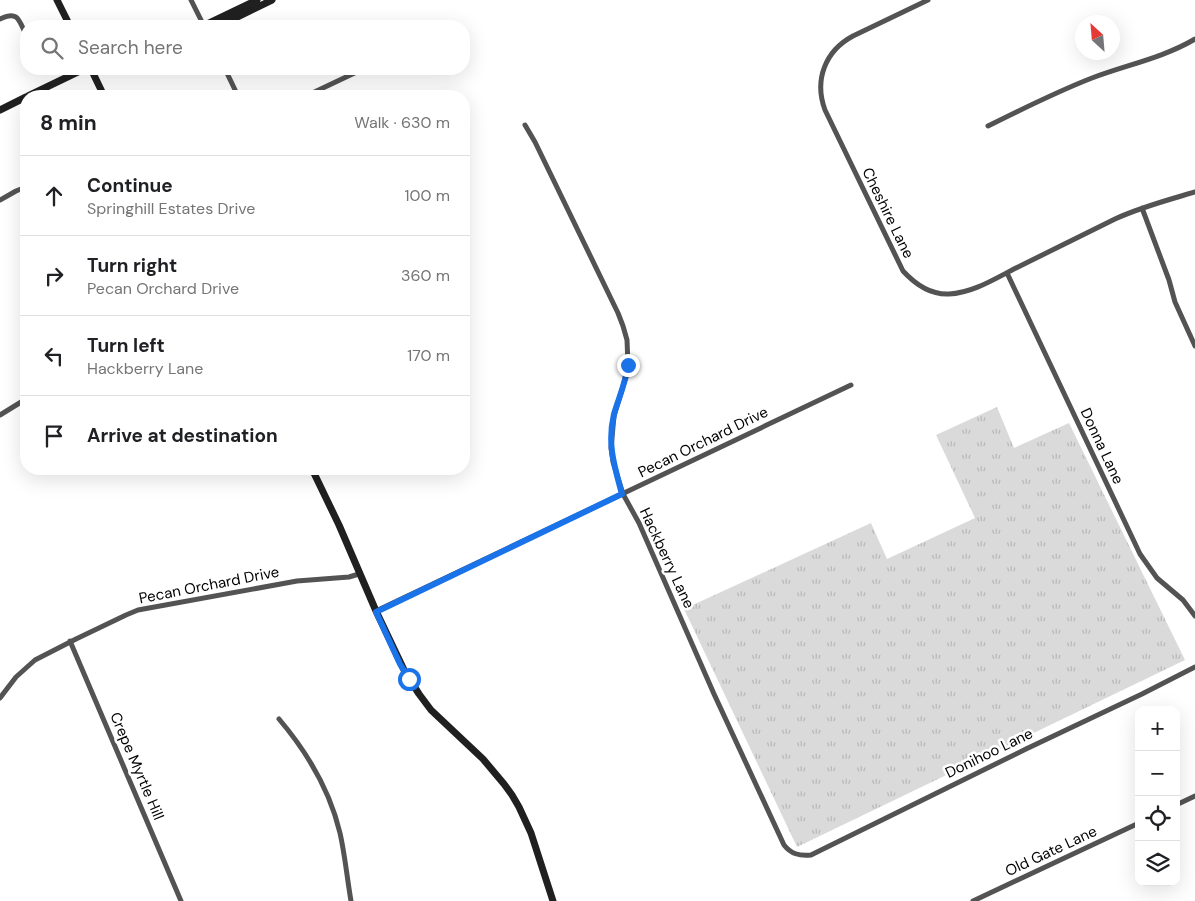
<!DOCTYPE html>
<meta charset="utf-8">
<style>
body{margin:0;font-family:"DM Sans",sans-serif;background:#f2f2f2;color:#202124}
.controls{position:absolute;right:15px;bottom:15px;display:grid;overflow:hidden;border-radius:10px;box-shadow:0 5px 20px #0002}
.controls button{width:45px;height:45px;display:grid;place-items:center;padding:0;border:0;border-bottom:1px solid #e0e0e0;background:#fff;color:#202124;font:25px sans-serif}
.compass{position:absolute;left:1075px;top:15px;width:45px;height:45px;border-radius:50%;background:#fff;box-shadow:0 5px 20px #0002;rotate:334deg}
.stop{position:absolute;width:15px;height:15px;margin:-11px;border:4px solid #1a73e8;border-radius:50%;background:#fff}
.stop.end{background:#1a73e8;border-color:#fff;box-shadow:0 1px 5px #0008}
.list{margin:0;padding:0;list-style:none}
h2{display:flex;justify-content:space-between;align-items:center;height:65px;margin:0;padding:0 20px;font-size:21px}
h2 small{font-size:16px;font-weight:400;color:#757577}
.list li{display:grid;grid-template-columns:32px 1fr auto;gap:15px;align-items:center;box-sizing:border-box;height:80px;padding:0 20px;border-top:1px solid #e0e0e0}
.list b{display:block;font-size:19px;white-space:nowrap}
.list p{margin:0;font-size:16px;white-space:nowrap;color:#757577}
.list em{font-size:16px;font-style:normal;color:#757577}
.icon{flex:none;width:28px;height:28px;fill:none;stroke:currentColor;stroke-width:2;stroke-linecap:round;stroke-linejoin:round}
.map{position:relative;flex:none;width:1195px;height:901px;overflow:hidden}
.search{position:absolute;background:#fff;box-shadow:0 5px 20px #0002;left:20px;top:20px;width:450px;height:55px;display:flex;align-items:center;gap:12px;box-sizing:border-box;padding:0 18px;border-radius:20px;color:#757577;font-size:19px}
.panel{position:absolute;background:#fff;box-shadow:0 5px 20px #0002;left:20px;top:90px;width:450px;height:385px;border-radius:20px}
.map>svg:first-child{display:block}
.grass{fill:url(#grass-tufts)}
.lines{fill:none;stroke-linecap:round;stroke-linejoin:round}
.street{stroke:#535353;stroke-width:5}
.secondary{stroke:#202020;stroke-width:7}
.route{stroke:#1a73e8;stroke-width:6}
.labels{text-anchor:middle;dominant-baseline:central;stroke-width:5;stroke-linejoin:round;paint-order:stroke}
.street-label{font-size:15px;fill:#000;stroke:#fff}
</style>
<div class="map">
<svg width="1195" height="901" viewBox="0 0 1195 901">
<defs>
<pattern id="grass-tufts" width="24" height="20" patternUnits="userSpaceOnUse" patternTransform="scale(1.25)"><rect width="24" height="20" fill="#dadada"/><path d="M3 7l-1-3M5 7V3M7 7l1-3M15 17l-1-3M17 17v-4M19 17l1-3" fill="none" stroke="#b9b9b9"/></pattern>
</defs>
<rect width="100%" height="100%" fill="#fff"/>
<path class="grass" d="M997,407L1014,448L1069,423L1185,660L797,847L684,609L871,523L887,559L975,518L936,435Z"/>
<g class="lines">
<path class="street" d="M191,0L204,26
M928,0L853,36C825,51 814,80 825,110L903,271C915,284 930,295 949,294C973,293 996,278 1016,268C1049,252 1082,235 1115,219C1141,207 1168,200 1195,192
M0,19C18,10 19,20 26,35
M225,69L238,96
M306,96L363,69
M525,125L535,142L618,313L623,326L627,340L628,365L624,383L614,416L611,448L613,462L623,494L639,523L714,694L784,845C791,854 799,856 811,855L1026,749L1142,694L1195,667
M988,126C1022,109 1056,92 1092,78C1126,65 1163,58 1195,39
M0,200L16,191L26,187
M1142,208L1169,280L1175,302L1195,346
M1007,273L1140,554L1157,578L1183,600L1195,616
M0,415L26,399
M376,611L851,385
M70,641L181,901
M0,698L16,677L35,660L76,639L126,615L138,610L297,581L349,577L359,574
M279,719C307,752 330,791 340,833C345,855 347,878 351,901
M1176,805L1195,796
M973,901L1139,823"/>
<path class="secondary" d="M57,0L70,26
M203,26L257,0
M219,26L272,0
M91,69L104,96
M28,96L84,69
M0,110L26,97
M312,469L339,525L376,611L405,672L419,694L431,710L483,759L504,784L512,795L519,807L531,833L553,901"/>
</g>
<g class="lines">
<path class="route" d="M409,679L400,664L376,612L622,494C614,465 607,444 614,414C619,397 626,382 628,365"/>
</g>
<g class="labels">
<g class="street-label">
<text transform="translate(888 213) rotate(64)">Cheshire Lane</text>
<text transform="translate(703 442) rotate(-26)">Pecan Orchard Drive</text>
<text transform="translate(1102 446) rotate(65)">Donna Lane</text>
<text transform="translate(667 558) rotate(65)">Hackberry Lane</text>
<text transform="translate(209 585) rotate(-11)">Pecan Orchard Drive</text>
<text transform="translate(989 753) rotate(-26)">Donihoo Lane</text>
<text transform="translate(137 766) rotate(67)">Crepe Myrtle Hill</text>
<text transform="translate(1051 851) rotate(-25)">Old Gate Lane</text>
</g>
</g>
</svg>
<div class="controls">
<button>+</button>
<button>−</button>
<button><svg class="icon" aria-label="locate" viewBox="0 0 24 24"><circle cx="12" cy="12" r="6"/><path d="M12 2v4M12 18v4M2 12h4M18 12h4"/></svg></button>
<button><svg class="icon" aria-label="layers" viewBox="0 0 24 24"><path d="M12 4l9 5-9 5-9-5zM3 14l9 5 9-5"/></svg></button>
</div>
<svg class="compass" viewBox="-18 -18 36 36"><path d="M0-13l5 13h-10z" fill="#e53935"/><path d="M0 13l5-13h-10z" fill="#757577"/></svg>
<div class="stop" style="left:409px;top:679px"></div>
<div class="stop end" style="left:628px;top:365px"></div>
<div class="search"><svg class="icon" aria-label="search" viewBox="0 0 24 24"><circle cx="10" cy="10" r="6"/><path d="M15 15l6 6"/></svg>Search here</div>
<section class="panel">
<h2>8 min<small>Walk · 630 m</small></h2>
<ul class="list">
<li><svg class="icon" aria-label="ahead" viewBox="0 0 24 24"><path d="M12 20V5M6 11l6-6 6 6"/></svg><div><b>Continue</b><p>Springhill Estates Drive</p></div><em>100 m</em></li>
<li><svg class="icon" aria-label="right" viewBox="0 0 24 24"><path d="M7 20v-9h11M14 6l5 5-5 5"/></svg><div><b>Turn right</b><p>Pecan Orchard Drive</p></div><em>360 m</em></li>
<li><svg class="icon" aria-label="left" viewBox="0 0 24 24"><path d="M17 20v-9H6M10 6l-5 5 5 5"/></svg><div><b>Turn left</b><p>Hackberry Lane</p></div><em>170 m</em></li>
<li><svg class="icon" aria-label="arrive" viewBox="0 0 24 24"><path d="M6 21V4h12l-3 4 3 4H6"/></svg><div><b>Arrive at destination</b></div></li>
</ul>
</section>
</div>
